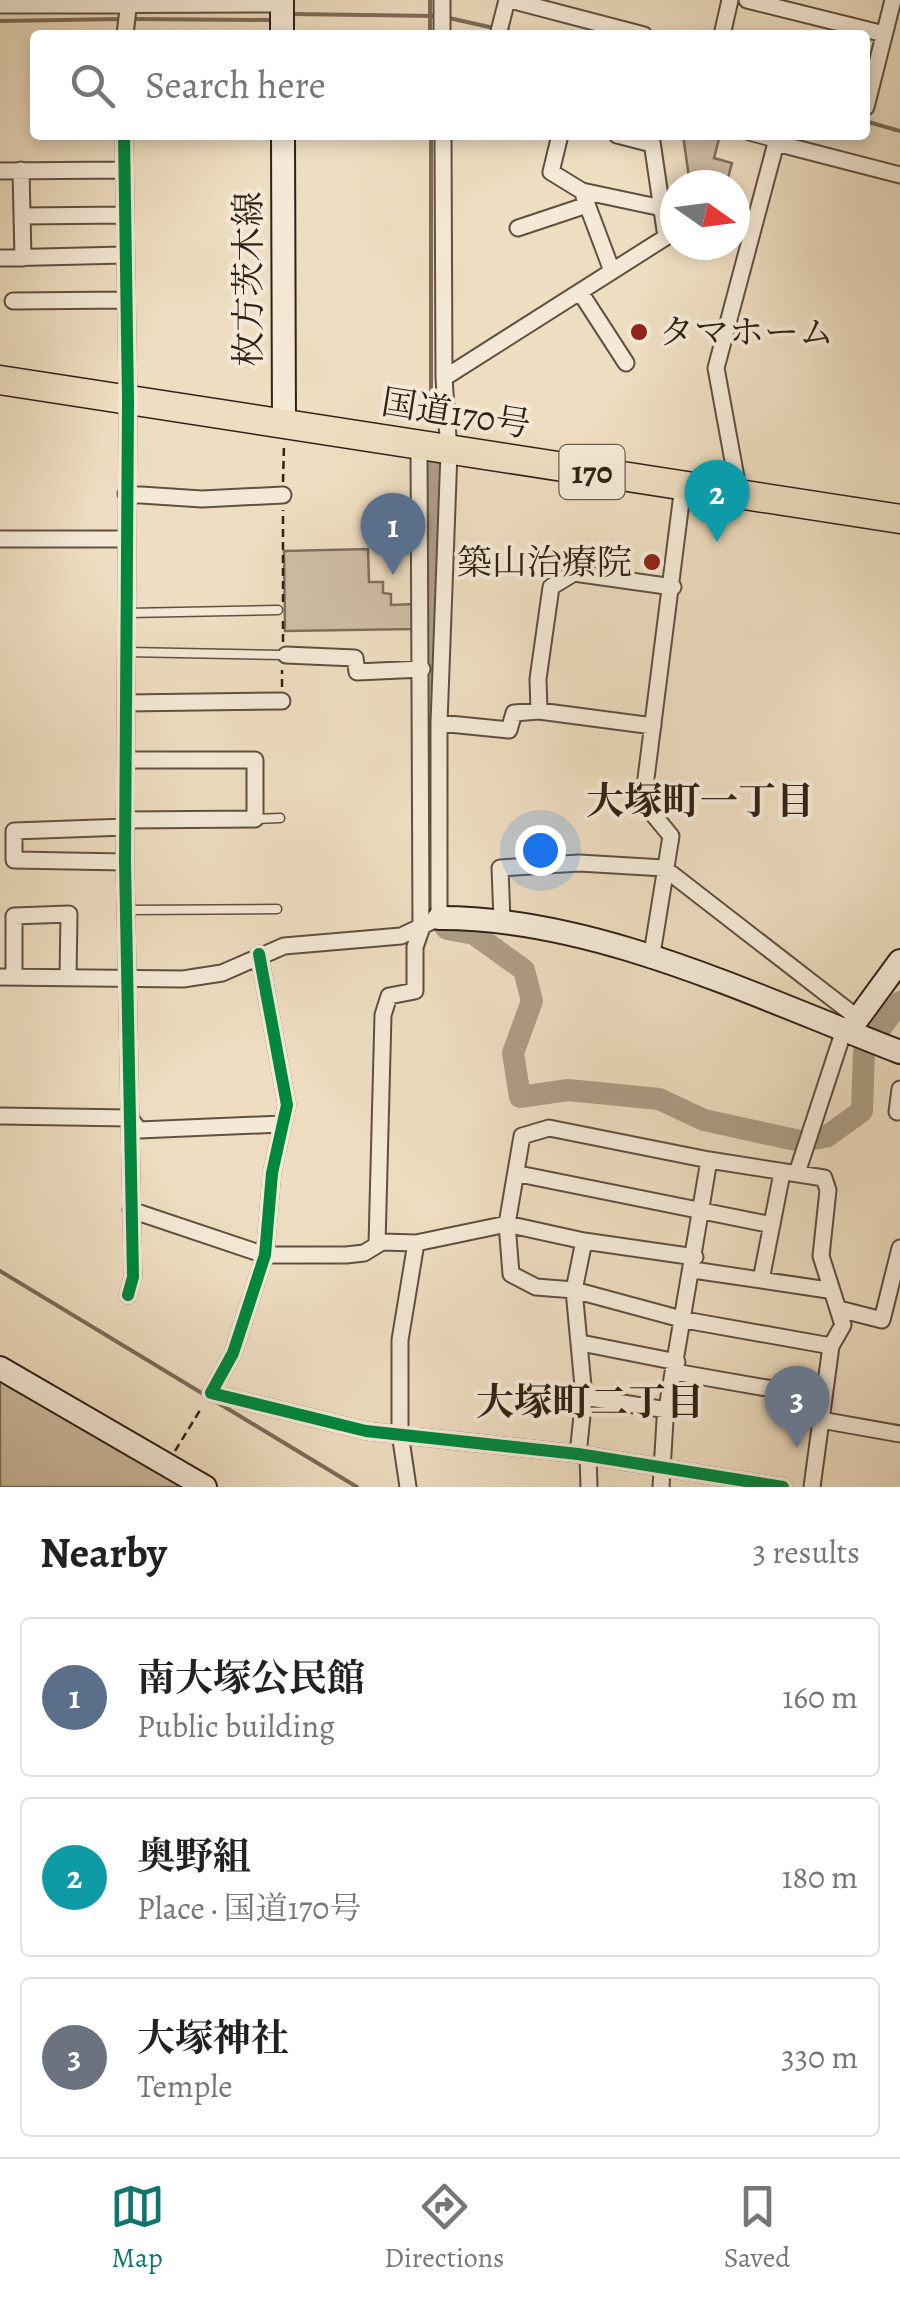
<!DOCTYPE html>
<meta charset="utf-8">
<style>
body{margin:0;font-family:Alegreya,"Noto Serif JP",serif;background:#f6f6f6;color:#222}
.compass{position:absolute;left:660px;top:170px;width:90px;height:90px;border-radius:50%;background:#fff;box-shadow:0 5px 15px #0003;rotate:104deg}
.you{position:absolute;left:540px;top:850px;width:35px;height:35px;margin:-25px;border:8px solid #fff;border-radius:50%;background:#1a73e8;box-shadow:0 0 0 15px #1a73e833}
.badge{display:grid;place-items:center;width:65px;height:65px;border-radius:50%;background:#0f766e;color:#fff;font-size:32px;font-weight:700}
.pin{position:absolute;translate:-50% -82px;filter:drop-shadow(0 2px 5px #0008)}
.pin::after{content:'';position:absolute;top:52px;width:35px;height:30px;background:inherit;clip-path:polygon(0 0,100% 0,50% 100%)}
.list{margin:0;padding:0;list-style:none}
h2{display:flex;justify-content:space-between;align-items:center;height:130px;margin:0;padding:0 40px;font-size:42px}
h2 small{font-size:32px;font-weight:400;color:#767676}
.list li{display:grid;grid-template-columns:65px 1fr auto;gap:30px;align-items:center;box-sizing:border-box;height:160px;margin:0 20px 20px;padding:0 20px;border:2px solid #e0e0e0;border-radius:10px}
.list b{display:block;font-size:38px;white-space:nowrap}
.list p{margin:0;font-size:32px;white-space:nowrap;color:#767676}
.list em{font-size:32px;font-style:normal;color:#767676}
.icon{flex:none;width:55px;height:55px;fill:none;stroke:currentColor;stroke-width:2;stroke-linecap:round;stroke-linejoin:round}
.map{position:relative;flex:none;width:900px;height:1487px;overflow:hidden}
.search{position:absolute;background:#fff;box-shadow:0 5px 15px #0003;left:30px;right:30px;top:30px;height:110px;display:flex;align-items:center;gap:25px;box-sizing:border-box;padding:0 35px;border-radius:10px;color:#767676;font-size:38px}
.sheet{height:670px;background:#fff}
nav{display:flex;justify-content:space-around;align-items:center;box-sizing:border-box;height:140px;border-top:2px solid #e0e0e0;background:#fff;font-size:28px;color:#767676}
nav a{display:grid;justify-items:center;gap:5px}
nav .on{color:#0f766e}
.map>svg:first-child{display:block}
.green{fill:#cebda3;stroke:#806f5c;stroke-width:2.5}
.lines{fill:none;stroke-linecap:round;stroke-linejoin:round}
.stream{stroke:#7c6b59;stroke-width:4}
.river{stroke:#ae9d86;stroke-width:22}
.lane-casing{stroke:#605040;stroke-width:11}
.street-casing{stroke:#605040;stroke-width:19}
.secondary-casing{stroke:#312116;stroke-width:26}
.highway-casing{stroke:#312116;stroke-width:31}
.path{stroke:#312116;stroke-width:2.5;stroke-dasharray:8 5;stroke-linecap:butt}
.lane{stroke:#f4e9d6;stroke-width:8}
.street{stroke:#f4e9d6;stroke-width:15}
.secondary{stroke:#f4e9d6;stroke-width:22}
.highway{stroke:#eeddc0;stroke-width:28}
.cycleway-casing{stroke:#f4e9d6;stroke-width:19}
.cycleway{stroke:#00873e;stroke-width:12}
.poi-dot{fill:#8f2418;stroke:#f4e9d6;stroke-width:4}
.labels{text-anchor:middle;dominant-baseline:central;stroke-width:8;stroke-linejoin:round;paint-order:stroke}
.shield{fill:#f4e9d6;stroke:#6c5d50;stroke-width:2.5}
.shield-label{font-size:32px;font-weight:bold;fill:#312116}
.street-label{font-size:35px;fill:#312116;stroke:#f4e9d6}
.poi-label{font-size:35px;fill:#312116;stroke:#f4e9d6;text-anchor:start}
.neighbourhood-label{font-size:38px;font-weight:bold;fill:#312116;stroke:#f4e9d6}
</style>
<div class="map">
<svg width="900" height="1487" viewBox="0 0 900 1487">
<rect width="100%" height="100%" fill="#eeddc0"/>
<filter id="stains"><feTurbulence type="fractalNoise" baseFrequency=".002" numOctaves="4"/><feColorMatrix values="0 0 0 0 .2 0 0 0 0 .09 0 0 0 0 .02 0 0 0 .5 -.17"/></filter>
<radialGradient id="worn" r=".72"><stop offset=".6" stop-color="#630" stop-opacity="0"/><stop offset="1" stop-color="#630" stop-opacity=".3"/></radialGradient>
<path class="green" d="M683,135H720L714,158L732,163L726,185H690Z
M368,549L369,582H383V593L391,594V605L414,604V629L285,631L284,551Z
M0,1378L185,1487H0Z"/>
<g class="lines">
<path class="stream" d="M293,14L435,16
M449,18L494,28
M131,19L272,20
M0,21L122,19
M503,30L522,35
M430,35V0
M865,121L900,131
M431,135V424
M0,1271L357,1487"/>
<path class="river" d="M431,469V908L447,929L474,934L524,970L532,1001L513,1053L520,1097L568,1090L659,1099L704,1120L800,1141L826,1137L862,1111L864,1051L900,1002"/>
<g class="lane-casing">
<path id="lane" d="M746,135L775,143
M128,613L278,610
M127,652L283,655
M255,819L280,818
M127,910L277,909"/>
</g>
<g class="street-casing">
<path id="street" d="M510,0L644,35
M747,0L884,34
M0,5L282,4
M125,35L129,0
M442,35V0
M498,35L507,0
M722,35L730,0
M866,107L893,0
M124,135L128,400L125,862L133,1277L128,1295
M560,135L551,172L582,191L662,208
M617,135L652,144
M21,170L23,258
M0,171L123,170
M582,191L612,271
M22,216L124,215
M518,228L587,205
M0,258L124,255
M580,292L626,363
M13,301L124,300
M444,378L666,237L651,135
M735,493L736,477L716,368L776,143L900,175
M126,494L202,499L283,495
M0,539H126
M286,655L355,658L357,672L422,669
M126,703L282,701
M439,723L509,730L514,713L539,711
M653,726L539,711L538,679L551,587L574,573L673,587
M126,820L255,819V760H128
M125,862L14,860V831L126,827
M502,920L500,868L579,863L664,868L859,1019
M259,954L287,1105L272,1173L265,1255L233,1353L211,1393L366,1431L578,1454L783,1487
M651,960L671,836L643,802L683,486
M0,977L183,979L222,973L284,946L401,936L439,918V723L449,452L444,378L443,135
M14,977V916L69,914L68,977
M897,1112L900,1089
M0,1116L130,1118L139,1130L281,1124
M709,1160L549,1128L522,1136L507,1224L511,1274L536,1287L574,1290L685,1320L831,1346
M797,1173L841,1039L848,1032
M519,1174L772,1225
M131,1210L265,1255H346L364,1253L382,1242L416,1243L400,1340V1433L408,1487
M584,1241L695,1257
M416,1243L507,1224L584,1241L574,1290L584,1397L578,1454
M377,1244L383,1015L389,996L415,991V947L421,930L419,445
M693,1270L828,1290
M761,1280L782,1173
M839,1309L882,1320L900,1248
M581,1343L677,1362
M675,1372L824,1398
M584,1397L667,1410
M821,1420L900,1434
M588,1456L589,1487
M661,1487L665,1420L709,1160L824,1178L828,1190L821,1256L843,1325L831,1346L812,1487"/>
</g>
<g class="secondary-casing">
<path id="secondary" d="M282,0V35
M283,135L284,423
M439,918C595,917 756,997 900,1052
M848,1032L900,961
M0,1368L205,1487"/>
</g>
<g class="highway-casing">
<path id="highway" d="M0,380L900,519"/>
</g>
<path class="path" d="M283,482L284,445
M283,602V510
M283,642V620
M282,687V670
M175,1451L202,1407"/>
<use href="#lane" class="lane"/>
<use href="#street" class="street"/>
<use href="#secondary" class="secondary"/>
<use href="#highway" class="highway"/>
<g class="cycleway-casing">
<path id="cycleway" d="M124,135L128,400L125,862L133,1277L128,1295
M259,954L287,1105L272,1173L265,1255L233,1353L211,1393L366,1431L578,1454L783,1487"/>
</g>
<use href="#cycleway" class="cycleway"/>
</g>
<g class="poi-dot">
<circle cx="639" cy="332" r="10"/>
<circle cx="652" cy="562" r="10"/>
</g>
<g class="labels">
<rect class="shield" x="559.5" y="445" width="65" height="54" rx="8"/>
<g class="shield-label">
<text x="592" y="472">170</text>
</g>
<g class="street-label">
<text transform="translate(248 279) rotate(-90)">枚方茨木線</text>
<text transform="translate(456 413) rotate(9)">国道170号</text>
</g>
<g class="poi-label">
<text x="659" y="332">タマホーム</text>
<text x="632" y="562" text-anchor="end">築山治療院</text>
</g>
<g class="neighbourhood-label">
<text x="700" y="801">大塚町一丁目</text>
<text x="590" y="1402">大塚町二丁目</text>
</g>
</g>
<rect width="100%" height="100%" filter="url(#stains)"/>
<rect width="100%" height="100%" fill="url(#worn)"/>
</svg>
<svg class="compass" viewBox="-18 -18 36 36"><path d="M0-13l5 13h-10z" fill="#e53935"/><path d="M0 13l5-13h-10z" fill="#767676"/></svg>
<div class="you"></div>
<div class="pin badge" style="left:393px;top:575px;background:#5c6f8a">1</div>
<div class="pin badge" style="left:717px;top:542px;background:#0f9aa8">2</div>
<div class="pin badge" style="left:797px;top:1448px;background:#6b7280">3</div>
<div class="search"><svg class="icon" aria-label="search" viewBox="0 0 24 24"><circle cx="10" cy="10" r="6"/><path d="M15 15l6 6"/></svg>Search here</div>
</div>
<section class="sheet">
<h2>Nearby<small>3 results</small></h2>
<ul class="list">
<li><span class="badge" style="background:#5c6f8a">1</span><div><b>南大塚公民館</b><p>Public building</p></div><em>160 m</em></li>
<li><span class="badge" style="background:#0f9aa8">2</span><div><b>奥野組</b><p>Place · 国道170号</p></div><em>180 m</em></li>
<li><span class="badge" style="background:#6b7280">3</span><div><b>大塚神社</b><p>Temple</p></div><em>330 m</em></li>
</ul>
</section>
<nav>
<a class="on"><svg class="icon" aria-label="map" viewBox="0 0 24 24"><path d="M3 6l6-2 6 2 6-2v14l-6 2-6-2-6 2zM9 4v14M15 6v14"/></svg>Map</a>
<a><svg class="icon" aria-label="directions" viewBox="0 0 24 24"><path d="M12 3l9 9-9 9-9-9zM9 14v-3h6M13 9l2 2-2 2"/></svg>Directions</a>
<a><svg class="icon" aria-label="saved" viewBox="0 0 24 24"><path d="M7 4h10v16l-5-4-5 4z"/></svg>Saved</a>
</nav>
